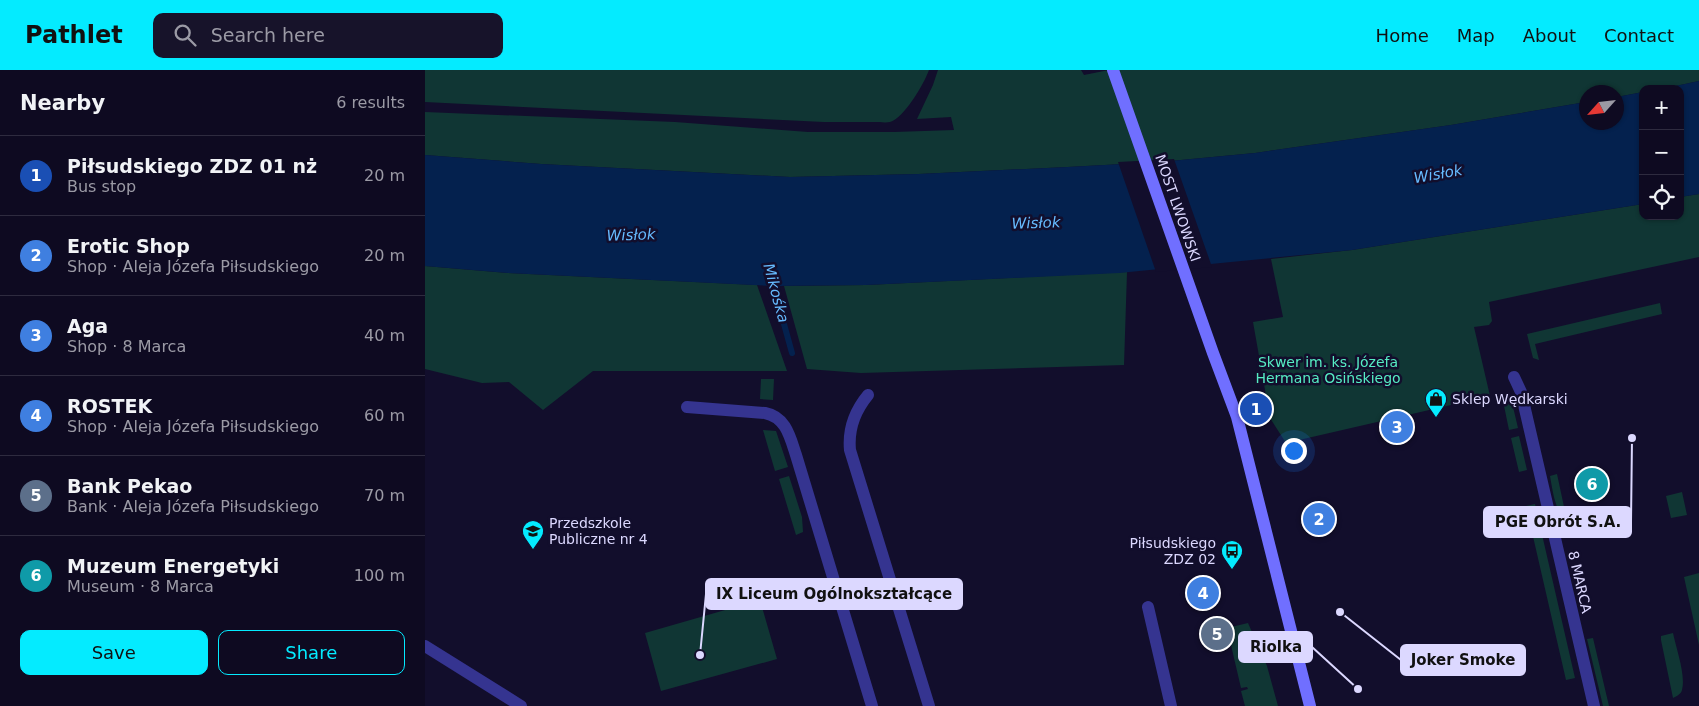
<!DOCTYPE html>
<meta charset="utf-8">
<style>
body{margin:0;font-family:"DejaVu Sans",sans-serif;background:#17132a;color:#f1f3f6}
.controls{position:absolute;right:15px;top:15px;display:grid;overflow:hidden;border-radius:10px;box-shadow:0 1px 4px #0004}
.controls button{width:45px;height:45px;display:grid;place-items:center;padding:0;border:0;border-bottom:1px solid #2e2b3f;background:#0e0a21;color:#f1f3f6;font:25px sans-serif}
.compass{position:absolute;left:1154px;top:15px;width:45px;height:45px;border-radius:50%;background:#0e0a21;box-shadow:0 1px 4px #0004;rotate:243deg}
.you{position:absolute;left:868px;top:380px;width:18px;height:18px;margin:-12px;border:4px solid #fff;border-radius:50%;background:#1a73e8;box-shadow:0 0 0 8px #1a73e833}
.badge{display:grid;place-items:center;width:32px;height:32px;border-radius:50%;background:#04ebff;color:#fff;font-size:16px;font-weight:700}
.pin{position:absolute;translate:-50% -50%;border:2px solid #fff;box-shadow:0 1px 5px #0006}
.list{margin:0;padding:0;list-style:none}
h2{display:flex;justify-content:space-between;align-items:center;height:65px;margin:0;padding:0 20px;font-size:21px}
h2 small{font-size:16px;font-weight:400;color:#9b9aa5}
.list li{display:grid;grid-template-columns:32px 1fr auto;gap:15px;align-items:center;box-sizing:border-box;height:80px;padding:0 20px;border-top:1px solid #2e2b3f}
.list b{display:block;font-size:19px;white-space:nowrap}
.list p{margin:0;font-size:16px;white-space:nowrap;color:#9b9aa5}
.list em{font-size:16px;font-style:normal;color:#9b9aa5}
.actions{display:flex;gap:10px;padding:15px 20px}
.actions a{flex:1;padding:11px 0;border:1px solid #04ebff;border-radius:10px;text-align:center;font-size:18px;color:#04ebff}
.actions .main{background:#04ebff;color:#111}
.icon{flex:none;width:28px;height:28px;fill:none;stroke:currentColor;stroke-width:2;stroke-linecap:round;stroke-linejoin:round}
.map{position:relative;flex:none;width:1274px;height:636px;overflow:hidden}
header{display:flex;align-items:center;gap:30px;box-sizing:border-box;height:70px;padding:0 25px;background:#04ebff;color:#111}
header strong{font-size:24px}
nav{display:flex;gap:28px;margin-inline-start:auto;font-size:18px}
.search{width:350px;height:45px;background:#17132a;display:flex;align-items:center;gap:12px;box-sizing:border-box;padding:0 18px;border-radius:10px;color:#9b9aa5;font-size:19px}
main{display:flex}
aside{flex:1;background:#0e0a21}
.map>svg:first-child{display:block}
.green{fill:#103634}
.water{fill:#04214e}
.pier{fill:#120e2c}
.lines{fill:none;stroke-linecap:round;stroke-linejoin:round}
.stream{stroke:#04214e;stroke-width:6}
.minor{stroke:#353490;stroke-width:12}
.secondary{stroke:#706fff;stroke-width:12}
.labels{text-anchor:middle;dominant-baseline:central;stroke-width:5;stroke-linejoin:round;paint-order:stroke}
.street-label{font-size:14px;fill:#dcd8ff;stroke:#120e2c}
.park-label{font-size:14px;fill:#56edc4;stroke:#120e2c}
.poi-label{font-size:14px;fill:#dcd8ff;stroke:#120e2c;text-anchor:start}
.water-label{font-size:15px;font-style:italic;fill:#6bf;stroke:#120e2c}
.leader{fill:none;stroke:#dcd8ff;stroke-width:2}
.callout-dot{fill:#dcd8ff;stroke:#120e2c;stroke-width:2}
.callout{fill:#dcd8ff;stroke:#dcd8ff;stroke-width:2}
.callout-label{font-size:15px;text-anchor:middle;font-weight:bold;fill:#111}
</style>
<header>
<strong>Pathlet</strong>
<div class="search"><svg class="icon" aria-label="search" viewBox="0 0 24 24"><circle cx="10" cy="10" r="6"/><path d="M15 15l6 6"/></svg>Search here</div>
<nav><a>Home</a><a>Map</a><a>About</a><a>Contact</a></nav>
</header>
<main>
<aside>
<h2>Nearby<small>6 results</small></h2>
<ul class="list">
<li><span class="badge" style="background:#1a4fb4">1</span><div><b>Piłsudskiego ZDZ 01 nż</b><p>Bus stop</p></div><em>20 m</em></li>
<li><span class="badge" style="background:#3f7fe0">2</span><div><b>Erotic Shop</b><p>Shop · Aleja Józefa Piłsudskiego</p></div><em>20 m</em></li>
<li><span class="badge" style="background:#3f7fe0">3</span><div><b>Aga</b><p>Shop · 8 Marca</p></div><em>40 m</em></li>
<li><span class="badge" style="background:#3f7fe0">4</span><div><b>ROSTEK</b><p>Shop · Aleja Józefa Piłsudskiego</p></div><em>60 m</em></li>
<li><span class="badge" style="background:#5c6f8a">5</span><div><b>Bank Pekao</b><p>Bank · Aleja Józefa Piłsudskiego</p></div><em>70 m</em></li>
<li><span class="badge" style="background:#0f9aa8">6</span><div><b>Muzeum Energetyki</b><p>Museum · 8 Marca</p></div><em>100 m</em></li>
</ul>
<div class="actions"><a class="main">Save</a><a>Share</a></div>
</aside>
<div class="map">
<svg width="1274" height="636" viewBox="0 0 1274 636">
<rect width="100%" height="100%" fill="#120e2c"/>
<path class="green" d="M0,0H504C499,14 479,48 465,52C461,53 454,52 449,52C433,52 416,52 399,52L0,32Z
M513,0H656L659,5L684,0H1274V11L1237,19H1218V22L1192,27V22H1162L1161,32L1026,55L830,83L735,92L643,97L494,104L365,107L116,94L0,85V42L250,52L383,62H469L529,60L526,47L492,49L508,15Z
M1274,124V187L1064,232L1067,251L1064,255L1049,257L1065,326L861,373L845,348L828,252L858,247L846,189L927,180L1218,134V146H1255V127Z
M0,196L83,203L332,215L362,301H168L118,340L84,312L57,313L0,299Z
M702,202L699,295L436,303L382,299L359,216L441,215Z
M1235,233L1237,244L1110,274L1114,290L1108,288L1102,264Z
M336,309H349L348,330L335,329Z
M1085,324L1093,358L1084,360L1077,326Z
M338,360L351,361L363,397L350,401Z
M1094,366L1102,400L1094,402L1086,368Z
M1132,404L1141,446L1139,447C1130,441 1127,417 1125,406Z
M364,406L377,447L378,462L371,465L354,409Z
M1257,422L1262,445L1246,448L1241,426Z
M1110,434L1150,608L1141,610L1101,436Z
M1274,503V575L1259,507Z
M335,530L352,589L236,621L220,563Z
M823,553L842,596L853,636H820L816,621L823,619L822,617L816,618L802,558Z
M1248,563C1251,578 1261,605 1257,620C1256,624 1252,626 1248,628L1236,570V566Z
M1168,568L1184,636H1178L1162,569Z"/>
<path class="water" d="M1274,11V124L1255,127V19H1237Z
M1218,22V134L927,180L694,203L441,215L348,216L83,203L0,196V85L116,94L365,107L494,104L643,97L735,92L830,83L1026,55L1161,32L1162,52H1192V27Z"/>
<path class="pier" d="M749,89L787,197L731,202L693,92Z"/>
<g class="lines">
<path class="stream" d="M346,207L367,283"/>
<path class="minor" d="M1089,307L1096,322L1169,636
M443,325C429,342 423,359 425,380L504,636
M262,337L340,343C361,347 365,367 371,385L447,636
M723,537L746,636
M0,576L96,636"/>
<path class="secondary" d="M688,0L788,283L812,347L885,636"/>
</g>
<defs>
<g id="shop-pin" transform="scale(1.125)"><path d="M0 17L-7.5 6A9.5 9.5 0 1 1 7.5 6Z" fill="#04ebff" stroke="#120e2c"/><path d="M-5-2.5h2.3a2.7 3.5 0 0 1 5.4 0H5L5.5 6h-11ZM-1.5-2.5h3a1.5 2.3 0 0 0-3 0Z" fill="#111"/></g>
<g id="school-pin" transform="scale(1.125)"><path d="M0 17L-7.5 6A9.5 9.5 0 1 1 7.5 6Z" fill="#04ebff" stroke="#120e2c"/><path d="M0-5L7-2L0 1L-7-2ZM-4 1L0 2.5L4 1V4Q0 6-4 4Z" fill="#111"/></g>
<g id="bus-pin" transform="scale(1.125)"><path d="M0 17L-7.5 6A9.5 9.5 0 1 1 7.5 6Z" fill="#04ebff" stroke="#120e2c"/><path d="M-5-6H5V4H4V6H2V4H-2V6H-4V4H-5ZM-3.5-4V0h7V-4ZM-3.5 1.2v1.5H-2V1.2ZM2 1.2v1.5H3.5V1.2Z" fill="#111"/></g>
</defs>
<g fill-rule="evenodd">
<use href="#shop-pin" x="1011" y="329"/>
<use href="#school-pin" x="108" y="461"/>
<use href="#bus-pin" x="807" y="481"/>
</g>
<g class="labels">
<g class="street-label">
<text transform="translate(753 138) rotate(71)">MOST LWOWSKI</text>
<text transform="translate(1155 512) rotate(77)">8 MARCA</text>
</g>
<g class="park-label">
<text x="903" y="292">Skwer im. ks. Józefa<tspan x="903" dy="16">Hermana Osińskiego</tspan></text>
</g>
<g class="poi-label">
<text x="1027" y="329">Sklep Wędkarski</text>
<text x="124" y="453">Przedszkole<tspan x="124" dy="16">Publiczne nr 4</tspan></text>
<text x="791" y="473" text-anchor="end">Piłsudskiego<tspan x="791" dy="16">ZDZ 02</tspan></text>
</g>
<g class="water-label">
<text transform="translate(1013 104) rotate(-10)">Wisłok</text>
<text transform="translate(611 153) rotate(-2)">Wisłok</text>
<text transform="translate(206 165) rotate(-2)">Wisłok</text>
<text transform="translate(351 223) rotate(75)">Mikośka</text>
</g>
</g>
<path class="leader" d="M1207 368L1206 452M275 585L281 524M933 619L887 577M915 542L976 590"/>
<g class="callout-dot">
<circle cx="1207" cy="368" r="5"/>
<circle cx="275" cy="585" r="5"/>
<circle cx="933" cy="619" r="5"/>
<circle cx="915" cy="542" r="5"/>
</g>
<g class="callout">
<rect x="1059" y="437" width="147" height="30" rx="5"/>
<rect x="281" y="509" width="256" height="30" rx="5"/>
<rect x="814" y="562" width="73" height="30" rx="5"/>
<rect x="976" y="575" width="124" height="30" rx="5"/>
</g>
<g class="callout-label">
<text x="1133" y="457">PGE Obrót S.A.</text>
<text x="409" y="529">IX Liceum Ogólnokształcące</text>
<text x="851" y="582">Riolka</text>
<text x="1038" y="595">Joker Smoke</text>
</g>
</svg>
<div class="controls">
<button>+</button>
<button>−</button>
<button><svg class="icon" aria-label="locate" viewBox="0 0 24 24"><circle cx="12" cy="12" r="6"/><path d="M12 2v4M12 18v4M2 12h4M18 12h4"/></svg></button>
</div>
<svg class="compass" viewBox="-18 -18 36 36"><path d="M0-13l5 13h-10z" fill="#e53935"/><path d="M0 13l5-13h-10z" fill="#9b9aa5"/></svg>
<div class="you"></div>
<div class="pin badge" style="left:831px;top:339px;background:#1a4fb4">1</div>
<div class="pin badge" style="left:894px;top:449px;background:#3f7fe0">2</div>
<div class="pin badge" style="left:972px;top:357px;background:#3f7fe0">3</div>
<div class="pin badge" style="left:778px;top:523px;background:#3f7fe0">4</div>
<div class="pin badge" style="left:792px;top:564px;background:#5c6f8a">5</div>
<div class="pin badge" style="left:1167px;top:414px;background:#0f9aa8">6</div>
</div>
</main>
